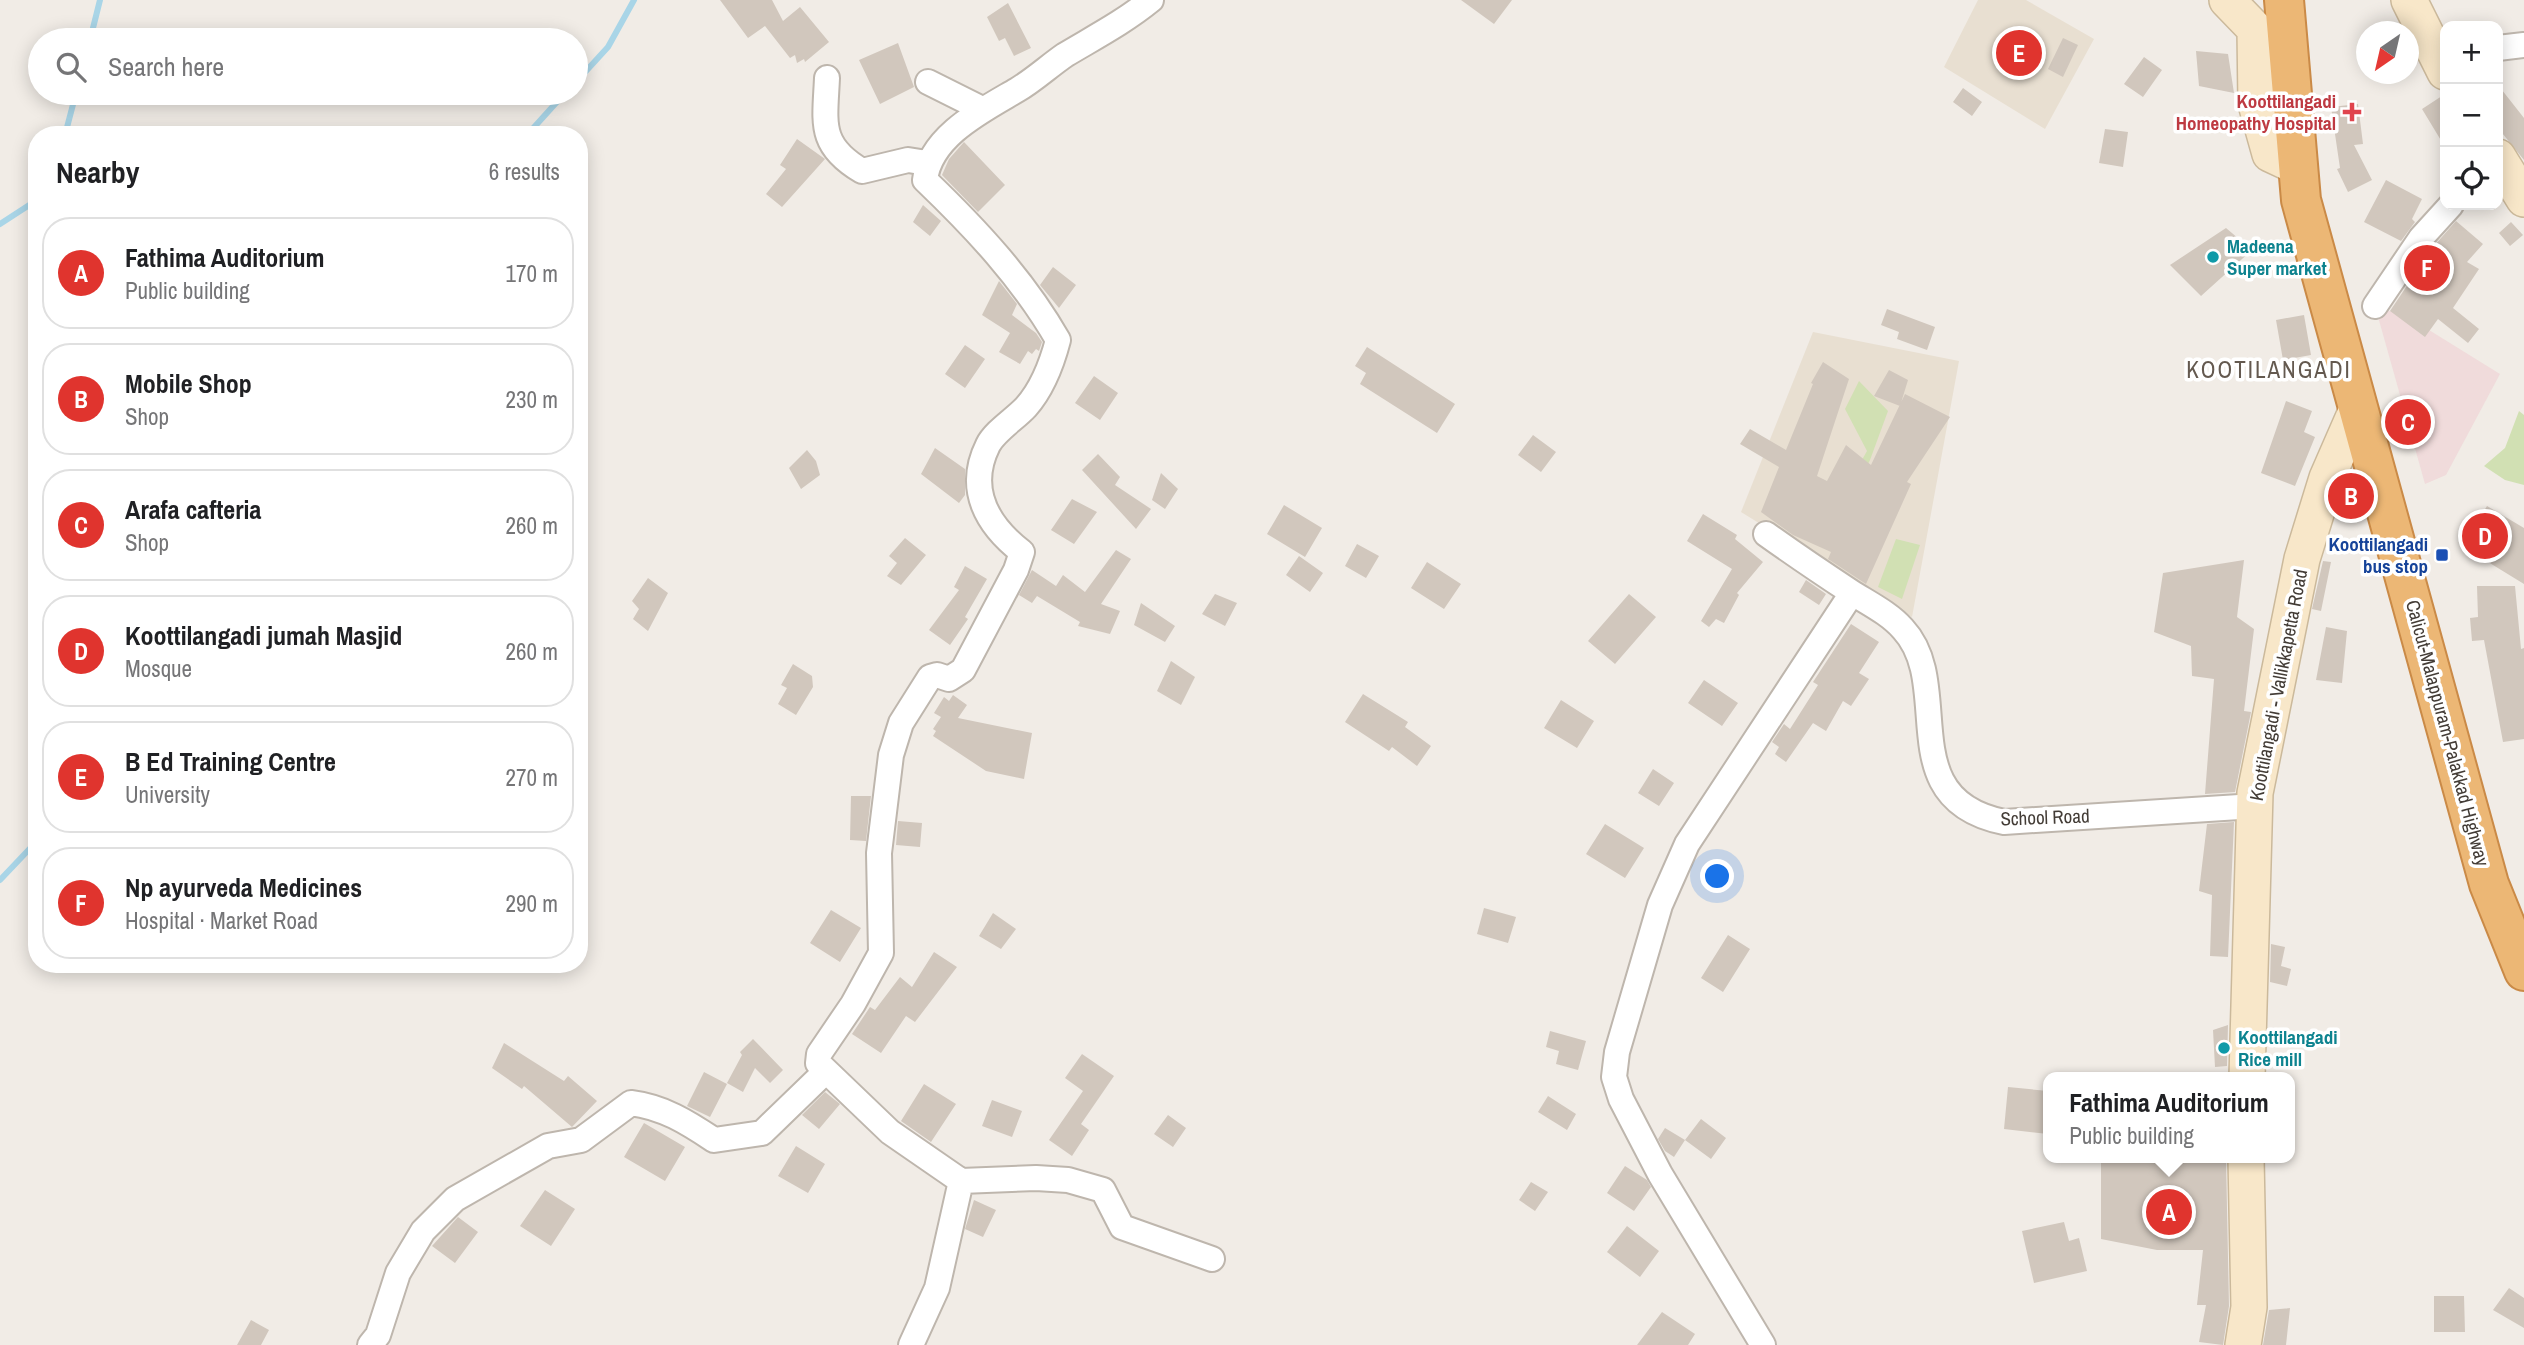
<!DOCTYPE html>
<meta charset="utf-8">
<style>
body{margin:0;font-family:"Archivo Narrow",sans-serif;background:#f6f6f6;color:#202124}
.controls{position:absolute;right:21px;top:21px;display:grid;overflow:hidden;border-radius:14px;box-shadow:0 4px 18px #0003}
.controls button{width:63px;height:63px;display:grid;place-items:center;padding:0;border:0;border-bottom:2px solid #e0e0e0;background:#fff;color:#202124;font:35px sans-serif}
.compass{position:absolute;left:2356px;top:21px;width:63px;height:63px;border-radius:50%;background:#fff;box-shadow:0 4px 18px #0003;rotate:214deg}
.you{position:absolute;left:1718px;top:877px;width:24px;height:24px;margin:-18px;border:5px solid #fff;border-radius:50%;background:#1a73e8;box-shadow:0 0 0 10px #1a73e833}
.badge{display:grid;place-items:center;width:46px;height:46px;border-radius:50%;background:#e0342e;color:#fff;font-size:23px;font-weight:700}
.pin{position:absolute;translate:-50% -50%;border:4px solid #fff;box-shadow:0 2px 7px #0006}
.popup{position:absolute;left:2043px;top:1072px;width:252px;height:91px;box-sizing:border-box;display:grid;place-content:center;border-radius:14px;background:#fff;filter:drop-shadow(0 2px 5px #0005);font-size:23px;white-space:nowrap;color:#757577}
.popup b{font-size:26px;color:#202124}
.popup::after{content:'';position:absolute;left:50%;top:100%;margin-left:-14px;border:14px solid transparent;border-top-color:#fff}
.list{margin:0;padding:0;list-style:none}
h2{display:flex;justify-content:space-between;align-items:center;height:91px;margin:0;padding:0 28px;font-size:30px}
h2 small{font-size:23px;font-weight:400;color:#757577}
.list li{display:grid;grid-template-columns:46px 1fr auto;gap:21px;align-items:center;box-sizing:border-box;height:112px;margin:0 14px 14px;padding:0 14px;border:2px solid #e0e0e0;border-radius:28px}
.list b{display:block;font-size:26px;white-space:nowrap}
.list p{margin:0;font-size:23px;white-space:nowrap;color:#757577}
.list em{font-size:23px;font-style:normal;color:#757577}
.icon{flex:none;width:38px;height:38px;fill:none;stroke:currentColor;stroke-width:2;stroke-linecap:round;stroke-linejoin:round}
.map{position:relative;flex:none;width:2524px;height:1345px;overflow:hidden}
.search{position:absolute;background:#fff;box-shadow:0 4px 18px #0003;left:28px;top:28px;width:560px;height:77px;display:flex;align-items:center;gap:18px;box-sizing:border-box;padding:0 24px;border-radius:38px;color:#757577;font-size:26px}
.panel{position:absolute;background:#fff;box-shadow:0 4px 18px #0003;left:28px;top:126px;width:560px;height:847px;border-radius:28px}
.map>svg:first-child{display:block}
.education{fill:#e8dfd1}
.medical{fill:#f0dbdb}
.green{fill:#d1e0b3}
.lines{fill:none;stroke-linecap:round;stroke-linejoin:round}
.stream{stroke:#a9d5e7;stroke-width:6}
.building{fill:#d1c7bd}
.street-casing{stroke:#beb6ad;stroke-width:28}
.secondary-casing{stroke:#cbb99b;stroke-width:38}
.highway-casing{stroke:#ca8a47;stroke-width:42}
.street{stroke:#fff;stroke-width:24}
.secondary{stroke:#f8e7c9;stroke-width:35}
.highway{stroke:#ecb775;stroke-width:38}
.health-dot{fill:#e0444e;stroke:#fff;stroke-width:2.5}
.culture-dot{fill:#0f9aa8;stroke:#fff;stroke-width:2.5}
.transit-dot{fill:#1a4fb4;stroke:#fff;stroke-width:2.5}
.labels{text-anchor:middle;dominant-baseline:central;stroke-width:7;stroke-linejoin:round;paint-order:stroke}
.health-label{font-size:19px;font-weight:bold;fill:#be3a42;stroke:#fff;text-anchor:end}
.culture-label{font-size:19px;font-weight:bold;fill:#0d838f;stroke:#fff;text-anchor:start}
.transit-label{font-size:19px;font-weight:bold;fill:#164399;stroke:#fff;text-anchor:end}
.street-label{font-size:19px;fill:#433c36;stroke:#fff}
.quarter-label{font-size:23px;letter-spacing:2px;fill:#64594f;stroke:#fff}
</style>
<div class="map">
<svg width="2524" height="1345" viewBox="0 0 2524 1345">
<rect width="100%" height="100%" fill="#f1ece6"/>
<path class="education" d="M1978,0H2026L2094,39L2045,129L1944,67Z
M1813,332L1959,361L1912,617L1741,512Z"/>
<path class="medical" d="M2375,306L2408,317L2500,374L2446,475L2425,484Z"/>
<path class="green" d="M1859,381L1888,411L1870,460L1831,539L1820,534L1867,451L1845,409Z
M2519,411L2524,415V485L2505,480L2484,466L2505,448Z
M1896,539L1920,545L1902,599L1878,587Z"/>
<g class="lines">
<path class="stream" d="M90,40L100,0
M576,82L608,47L634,0
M65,135L76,93
M527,135L565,93
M0,224L37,200
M0,880L37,841"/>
</g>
<path class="building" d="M720,0H772L783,21L800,7L829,42L805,62L804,59L797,63L795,55L790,58L765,26L748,38Z
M1461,0H1512L1494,24Z
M1008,3L1031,48L1014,56L1005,38L999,41L987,17Z
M2063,38L2078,45L2063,77L2048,69Z
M898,43L914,87L880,104L859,60Z
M2196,51L2228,54L2234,93L2199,86Z
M2144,57L2162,70L2143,97L2124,84Z
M2498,85L2524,118V160L2498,128Z
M1963,88L1982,102L1972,116L1953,102Z
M2445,94V147L2422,109Z
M2358,104L2363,144L2354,145L2372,180L2348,192L2337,169L2340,168L2331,107Z
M2105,129L2128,132L2123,167L2099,163Z
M797,139L825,159L782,207L766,194L786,169L780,165Z
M964,142L1005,185L978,212L942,175L949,159Z
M2386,180L2422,199L2412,219L2415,222L2401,241L2364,222Z
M923,205L941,221L930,236L913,222Z
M2456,221L2483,244L2467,262L2479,269L2453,308L2479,329L2468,343L2438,319L2425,337L2390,311L2433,247Z
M2511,222L2523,235L2510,246L2499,233Z
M2226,228L2252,250L2201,296L2170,265Z
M1053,267L1076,285L1059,308L1040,285Z
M999,281L1017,304L1012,315L1036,333L1042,342L1039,351L1036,349L1032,354L1028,351L1020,364L999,352L1010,333L982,315Z
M1887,309L1935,327L1927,350L1897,339L1899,332L1881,325Z
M2304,315L2311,355L2283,360L2276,320Z
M965,345L985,359L965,388L945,374Z
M1367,347L1455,404L1437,433L1360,384L1366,373L1355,366Z
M1823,362L1849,379L1817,476L1827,481L1846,445L1871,465L1905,394L1950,417L1907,482L1911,484L1866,584L1828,559L1831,552L1793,535L1761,512L1779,467L1740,444L1750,429L1786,450L1813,384L1811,383Z
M1889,370L1908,380L1900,406L1874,396Z
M1094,376L1118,393L1100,420L1075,403Z
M2286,401L2312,411L2304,432L2315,437L2295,486L2261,473Z
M1533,435L1556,452L1541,472L1518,455Z
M935,448L965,469V495L959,503L921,474Z
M807,450L816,461L820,475L801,489L789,468Z
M1098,454L1120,477L1115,485L1151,509L1136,529L1082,470Z
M1161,473L1178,489L1165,509L1152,500Z
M1072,499L1097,512L1074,544L1051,530Z
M1284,505L1322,528L1305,557L1267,534Z
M2487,506L2524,528V584L2462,546Z
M1703,514L1737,535L1735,539L1763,562L1737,593L1739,595L1724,623L1716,619L1709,627L1701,621L1732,569L1687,541Z
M905,538L926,555L901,585L887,576L897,563L889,556Z
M1357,544L1379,556L1366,578L1345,566Z
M1116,550L1131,559L1101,604L1120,611L1110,634L1078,626L1080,622L1037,596L1032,603L1019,595L1032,570L1056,586L1063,575L1085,592Z
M1299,556L1323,573L1310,592L1286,575Z
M2244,560L2237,617L2254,629L2244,711L2251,712L2235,792L2205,794L2214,679L2192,676L2191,646L2154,632L2163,573Z
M2323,561L2331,562L2321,611L2312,609Z
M1427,562L1461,584L1444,609L1411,588Z
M965,566L987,579L965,617L968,619L950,645L929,630L959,590L954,587Z
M648,578L668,593L648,631L633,619L639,609L632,601Z
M1806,580L1826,594L1819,605L1799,592Z
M2477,586H2515L2521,649L2524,648V739L2503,742L2484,640L2472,641L2470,618L2478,617Z
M1215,594L1237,603L1225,626L1202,614Z
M1629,594L1656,617L1615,664L1588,641Z
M1141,603L1175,626L1165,642L1134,625Z
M1851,624L1879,642L1859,673L1869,679L1851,706L1843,701L1826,731L1813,723L1786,762L1775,754L1779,747L1772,742L1784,724L1790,729L1818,685L1813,682Z
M2326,627L2347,631L2342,683L2316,680Z
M1171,661L1195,677L1181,705L1157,691Z
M793,664L812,676L813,687L796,715L778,704L787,688L781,685Z
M1704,680L1738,703L1722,726L1688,703Z
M1363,694L1408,722L1405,727L1431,746L1417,766L1392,747L1389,751L1345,722Z
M953,695L967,705L958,718L1032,733L1024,779L986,771L933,736L936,731L933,729L941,717L934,713L944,697L949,701Z
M1561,700L1594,721L1577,748L1544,728Z
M1653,769L1674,783L1659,806L1638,793Z
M851,796H871L866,841L850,840Z
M898,821L922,823L920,847L896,845Z
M2234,822L2228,957L2210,956L2212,895L2199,891L2207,824Z
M1605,824L1644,848L1625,878L1586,854Z
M1484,908L1516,917L1508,943L1477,934Z
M831,910L861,928L840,962L810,943Z
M993,913L1016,929L1001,949L979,936Z
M1728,935L1750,949L1723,992L1701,978Z
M2271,944L2285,947L2281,966L2291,969L2287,986L2270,982Z
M934,952L957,967L915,1022L906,1016L881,1053L852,1034L870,1007L875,1010L900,977L912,987Z
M2228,1025L2227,1066L2215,1067L2213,1030Z
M1550,1031L1586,1041L1578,1070L1556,1064L1559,1051L1546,1047Z
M753,1039L783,1070L770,1083L755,1068L743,1092L727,1083L742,1055L740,1052Z
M504,1043L564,1081L568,1076L597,1101L572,1127L524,1086L522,1089L492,1068Z
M1082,1054L1114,1076L1081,1124L1089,1130L1072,1156L1049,1140L1083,1091L1065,1078Z
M704,1072L727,1084L710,1117L687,1106Z
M924,1084L956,1104L931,1142L901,1121Z
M2008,1087L2048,1091V1134L2004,1129Z
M825,1092L840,1104L819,1129L802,1115Z
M1548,1096L1576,1114L1567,1130L1538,1112Z
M992,1100L1022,1111L1012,1137L982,1126Z
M1168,1115L1186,1128L1173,1147L1154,1134Z
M1701,1119L1726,1138L1711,1159L1685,1140Z
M644,1123L685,1147L665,1181L624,1157Z
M1665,1128L1685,1140L1674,1157L1665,1151L1658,1139Z
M796,1146L825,1164L808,1193L778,1176Z
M2101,1158H2226L2229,1306L2223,1345L2199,1342L2206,1305H2197L2203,1250H2157L2101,1239Z
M1625,1166L1647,1180L1651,1187L1634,1211L1607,1193Z
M1531,1182L1548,1192L1535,1211L1519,1200Z
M545,1190L575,1209L551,1246L520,1226Z
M974,1200L996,1210L983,1237L965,1229Z
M458,1217L478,1232L455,1263L432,1246Z
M2064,1222L2069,1241L2079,1238L2087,1271L2034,1283L2022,1231Z
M1627,1226L1659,1251L1640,1277L1607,1252Z
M2509,1288L2524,1298V1328L2493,1310Z
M2434,1296H2464L2465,1332H2434Z
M2290,1308L2286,1345H2263L2269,1310Z
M1662,1312L1695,1334L1688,1345H1637Z
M251,1320L269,1330L261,1345H237Z"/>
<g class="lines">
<g class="street-casing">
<path id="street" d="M1151,0C1124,22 1095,37 1065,55C1049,66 1034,80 1017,90C983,110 930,136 925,180C975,228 1023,279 1058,340C1052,363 1042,389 1026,407C1015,419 995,431 988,445C966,489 987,525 1022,552L1016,570L963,670L949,679L937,675L930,677L901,723L891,755L879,853L881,953L853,1004L819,1054L818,1063L890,1132L961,1181L1036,1178L1068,1180L1103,1190L1122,1227L1212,1259
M2498,48L2524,45
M827,78C825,123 818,145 862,171L908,160L927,163
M928,82L980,108
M2375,306L2421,238L2451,205
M1766,534C1794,554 1822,573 1851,592C1868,603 1889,613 1903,629C1956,686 1890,799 2004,822L2255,806
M370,1345L378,1335L398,1273L423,1231L455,1199L548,1146L581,1140L631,1103C663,1107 687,1122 714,1140L762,1133L825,1072
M911,1345L937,1288L961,1181
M1763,1345L1660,1174L1621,1099L1614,1077L1617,1052L1660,905L1687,844L1852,593"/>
</g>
<g class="secondary-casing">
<path id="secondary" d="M2227,0L2255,29L2256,104L2270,154L2298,167
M2409,0L2445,72
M2498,157L2524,199
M2247,1077L2255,793L2302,559L2327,478L2358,407
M2243,1345L2249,1307L2246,1158"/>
</g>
<g class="highway-casing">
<path id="highway" d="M2284,0L2301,200L2489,884L2524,971"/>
</g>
<use href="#street" class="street"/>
<use href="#secondary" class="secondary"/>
<use href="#highway" class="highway"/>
</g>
<path class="health-dot" d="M2348.5 101.5h7v7h7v7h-7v7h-7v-7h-7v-7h7z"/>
<g class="culture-dot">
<circle cx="2213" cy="257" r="7"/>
<circle cx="2224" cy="1048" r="7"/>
</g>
<rect class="transit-dot" x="2435" y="548" width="14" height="14" rx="3.5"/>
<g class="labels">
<g class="health-label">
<text x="2336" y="101">Koottilangadi<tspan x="2336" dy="22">Homeopathy Hospital</tspan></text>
</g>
<g class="culture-label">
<text x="2227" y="246">Madeena<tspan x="2227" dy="22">Super market</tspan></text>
<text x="2238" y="1037">Koottilangadi<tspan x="2238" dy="22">Rice mill</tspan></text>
</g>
<g class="transit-label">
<text x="2428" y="544">Koottilangadi<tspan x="2428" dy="22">bus stop</tspan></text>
</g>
<g class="street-label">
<text transform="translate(2278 685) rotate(-79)">Koottilangadi - Vallikkapetta Road</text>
<text transform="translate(2448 733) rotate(75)">Calicut-Malappuram-Palakkad Highway</text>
<text transform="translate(2045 817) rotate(-2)">School Road</text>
</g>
<g class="quarter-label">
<text x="2269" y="369">KOOTILANGADI</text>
</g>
</g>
</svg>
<div class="controls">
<button>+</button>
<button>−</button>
<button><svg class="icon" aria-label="locate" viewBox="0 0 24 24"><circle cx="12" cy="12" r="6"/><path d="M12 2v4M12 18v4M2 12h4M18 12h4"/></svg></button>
</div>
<svg class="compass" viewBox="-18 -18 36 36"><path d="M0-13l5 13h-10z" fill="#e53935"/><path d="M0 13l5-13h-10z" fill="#757577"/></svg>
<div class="you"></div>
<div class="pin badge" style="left:2169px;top:1212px">A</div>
<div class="popup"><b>Fathima Auditorium</b>Public building</div>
<div class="pin badge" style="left:2351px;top:496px">B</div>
<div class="pin badge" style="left:2408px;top:422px">C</div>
<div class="pin badge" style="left:2485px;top:536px">D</div>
<div class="pin badge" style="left:2019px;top:53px">E</div>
<div class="pin badge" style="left:2427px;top:268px">F</div>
<div class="search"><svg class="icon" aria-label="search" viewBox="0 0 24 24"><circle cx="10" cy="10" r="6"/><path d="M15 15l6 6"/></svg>Search here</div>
<section class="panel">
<h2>Nearby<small>6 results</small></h2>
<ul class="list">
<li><span class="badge">A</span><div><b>Fathima Auditorium</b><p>Public building</p></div><em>170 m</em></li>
<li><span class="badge">B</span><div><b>Mobile Shop</b><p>Shop</p></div><em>230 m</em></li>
<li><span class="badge">C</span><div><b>Arafa cafteria</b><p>Shop</p></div><em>260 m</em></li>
<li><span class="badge">D</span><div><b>Koottilangadi jumah Masjid</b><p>Mosque</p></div><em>260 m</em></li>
<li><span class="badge">E</span><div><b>B Ed Training Centre</b><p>University</p></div><em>270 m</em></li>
<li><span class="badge">F</span><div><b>Np ayurveda Medicines</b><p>Hospital · Market Road</p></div><em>290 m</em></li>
</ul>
</section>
</div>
